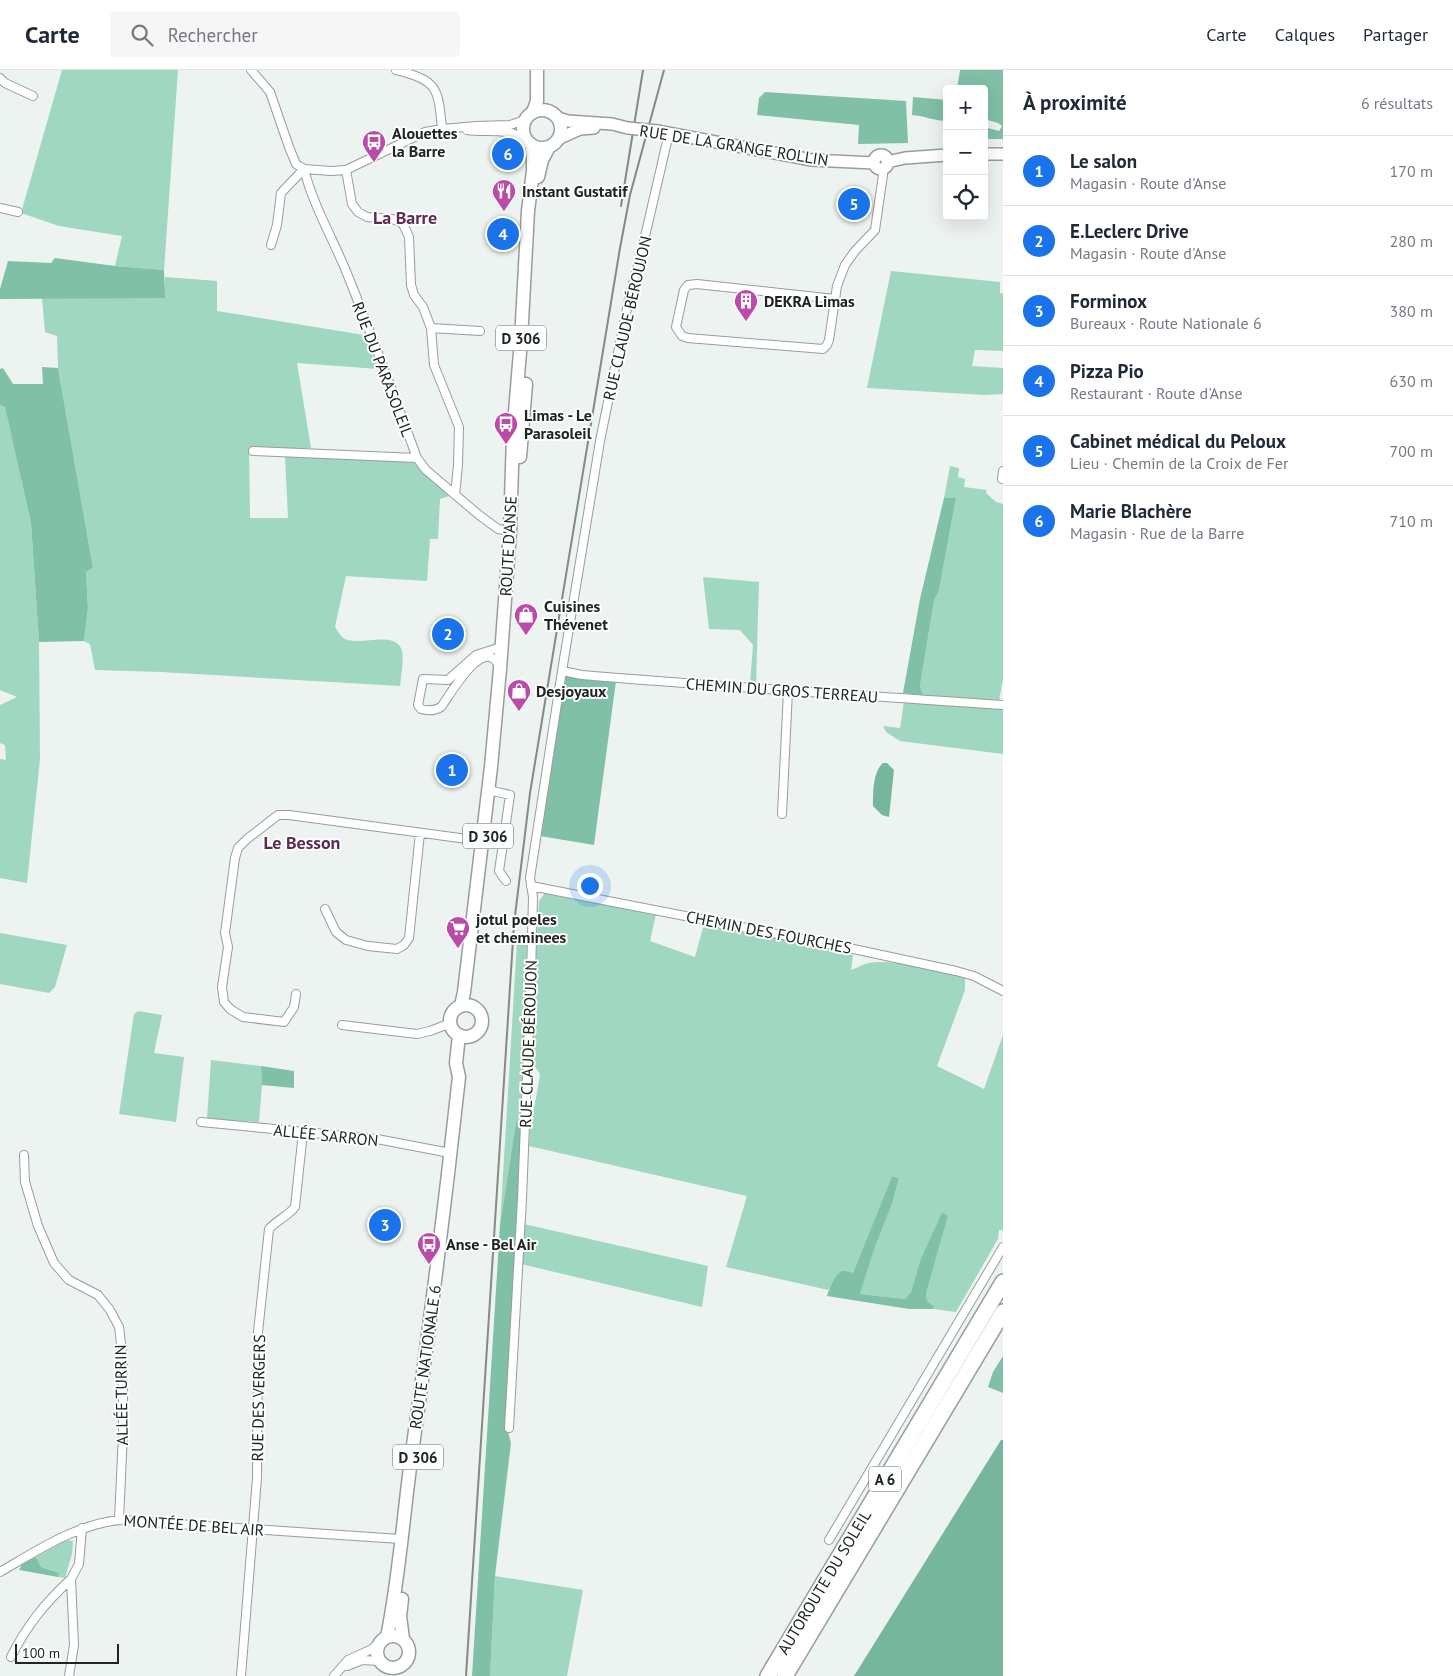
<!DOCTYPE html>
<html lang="fr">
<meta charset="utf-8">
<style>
body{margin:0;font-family:"PT Sans",sans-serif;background:#f6f6f7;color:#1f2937}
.controls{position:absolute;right:15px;top:15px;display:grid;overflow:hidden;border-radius:5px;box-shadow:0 5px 20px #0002}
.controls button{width:45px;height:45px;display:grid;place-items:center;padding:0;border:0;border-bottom:1px solid #e0e1e3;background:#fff;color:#1f2937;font:25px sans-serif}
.scale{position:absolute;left:15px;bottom:12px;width:104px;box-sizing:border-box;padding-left:5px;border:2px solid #212322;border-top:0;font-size:14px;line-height:18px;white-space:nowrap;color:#212322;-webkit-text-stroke:4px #fdfffe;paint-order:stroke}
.you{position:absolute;left:589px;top:815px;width:18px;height:18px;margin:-12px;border:4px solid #fff;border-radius:50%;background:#1a73e8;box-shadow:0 0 0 8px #1a73e833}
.badge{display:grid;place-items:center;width:32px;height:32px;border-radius:50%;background:#1a73e8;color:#fff;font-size:16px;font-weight:700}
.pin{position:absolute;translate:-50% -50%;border:2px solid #fff;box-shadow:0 1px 5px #0006}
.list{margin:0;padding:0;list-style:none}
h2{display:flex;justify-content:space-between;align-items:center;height:65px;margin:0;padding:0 20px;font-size:21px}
h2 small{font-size:16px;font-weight:400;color:#747a83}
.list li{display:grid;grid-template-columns:32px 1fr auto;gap:15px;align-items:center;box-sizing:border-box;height:70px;padding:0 20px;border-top:1px solid #e0e1e3}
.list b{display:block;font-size:19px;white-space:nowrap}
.list p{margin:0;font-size:16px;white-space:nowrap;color:#747a83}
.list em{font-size:16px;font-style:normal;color:#747a83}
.icon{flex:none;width:28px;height:28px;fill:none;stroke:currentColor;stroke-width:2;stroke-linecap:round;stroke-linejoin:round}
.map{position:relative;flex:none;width:1003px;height:1606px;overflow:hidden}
header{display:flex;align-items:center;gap:30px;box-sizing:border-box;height:70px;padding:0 25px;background:#fff;border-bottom:1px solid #e0e1e3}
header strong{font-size:24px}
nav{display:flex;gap:28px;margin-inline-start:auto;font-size:18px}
.search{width:350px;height:45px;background:#f6f6f7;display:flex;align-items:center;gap:12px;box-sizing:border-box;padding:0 18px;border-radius:5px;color:#747a83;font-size:19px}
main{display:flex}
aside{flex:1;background:#fff}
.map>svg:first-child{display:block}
.green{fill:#9fd7c0}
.forest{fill:#7fc0a6}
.water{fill:#75b69d}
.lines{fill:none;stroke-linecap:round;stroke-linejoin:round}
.minor-casing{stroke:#989d9b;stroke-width:10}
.secondary-casing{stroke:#989d9b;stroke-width:14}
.primary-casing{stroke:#989d9b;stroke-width:15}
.motorway-casing{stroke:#989d9b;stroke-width:18}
.minor{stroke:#fff;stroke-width:8}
.secondary{stroke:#fff;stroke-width:11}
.primary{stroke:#fff;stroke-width:12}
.motorway{stroke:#fff;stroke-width:15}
.rail{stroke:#858987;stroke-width:2}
.secondary-bridge-casing{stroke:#989d9b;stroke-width:14;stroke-linecap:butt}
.secondary-bridge{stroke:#fff;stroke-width:11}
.labels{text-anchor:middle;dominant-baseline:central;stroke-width:4;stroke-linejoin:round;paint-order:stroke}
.shield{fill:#fdfffe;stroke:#636564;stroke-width:1}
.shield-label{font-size:15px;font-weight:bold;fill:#212322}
.poi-label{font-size:16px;font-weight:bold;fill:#212322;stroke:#fdfffe;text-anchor:start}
.street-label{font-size:16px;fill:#212322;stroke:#fdfffe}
.neighbourhood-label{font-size:18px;font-weight:bold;fill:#5f2955;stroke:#fdfffe}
</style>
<header>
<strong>Carte</strong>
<div class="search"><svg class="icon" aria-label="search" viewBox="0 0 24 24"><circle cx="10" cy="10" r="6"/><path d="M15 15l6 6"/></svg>Rechercher</div>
<nav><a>Carte</a><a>Calques</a><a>Partager</a></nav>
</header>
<main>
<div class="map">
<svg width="1003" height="1606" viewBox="0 0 1003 1606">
<rect width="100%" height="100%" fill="#edf3f0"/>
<path class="green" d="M62,0H178L164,200L115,196L122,166L59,156L21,143Z
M891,201L1000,212V223L1003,224V281L975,280L972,296L1003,298V324L985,325L867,318Z
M165,207L217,211V241L364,265L378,299L297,293L311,378H249L250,448H288L285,386L412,389L449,426L440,429L438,469H430L427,511L346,506L335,557C337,560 339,564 342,567C356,579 396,558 402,581C404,591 401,605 400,616L161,602L95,600L90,574L84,571L88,538L86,502L93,498L58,298L57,266L45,262L42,228H164Z
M0,335L5,336L31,453L39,572L40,689L27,813L0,808V689L6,690L5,675L0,673V635L17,627L0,620Z
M950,396L959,398L958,407L965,409L964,417L987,420L986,423L996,432L1003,434V609L999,631L923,625L920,616L934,531L939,520L956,428H944Z
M703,507L759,512L756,615L750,614L753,575L740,560L709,559Z
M904,631L1003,639V684L900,671L886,662L883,656L900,658Z
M545,823L656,844L650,871L695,887L704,854L770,866L853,885L851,900C857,898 863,894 869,893C890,888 943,901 965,907V920L937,996L984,1019L1003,965V1160H999L998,1169L956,1242L933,1239L935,1237L927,1231L926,1224L948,1146L920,1191L911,1222L905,1229L860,1224L875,1177L892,1134L899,1108L892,1106L853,1203C837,1199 836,1208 828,1220L726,1197L747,1126L529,1076L530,1060L540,1006L539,1002L530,990L539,831Z
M0,863L67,875L55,917L49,923L0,914Z
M517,872H527L521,1052H516L500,1155Z
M138,941L162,945L154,983L184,987L176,1052L119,1044L134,944Z
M211,990L261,996L262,1015L259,1052L207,1049Z
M524,1154L708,1196L702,1237L521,1194Z
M66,1470L73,1471L72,1484L65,1508L58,1507L59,1503L41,1497L36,1487Z
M495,1506L583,1520L567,1606H490Z"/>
<path class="forest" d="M960,0H1003V69H984V57L999,61L1002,56L998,53L984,49V19H957Z
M765,22L906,31L908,73L858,74L859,55L757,45L759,28Z
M913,27L947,30V51C935,51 924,46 912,45Z
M55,188L115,196L164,200L165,228L0,229V219L8,191L51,193Z
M42,297L58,298L93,498L86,502L88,538L84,571L39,572L31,453L5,337L0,335V299L3,298L13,314H43Z
M944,428H956L939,520L934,531L920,616L923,625L903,623L920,529Z
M566,605L616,611L594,775L540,766Z
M261,996L294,1001V1018L262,1015Z
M516,1052H521L522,1083L507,1358L511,1373L495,1506L490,1606H472L500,1155Z
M892,1106L899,1108L892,1134L875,1177L860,1224L905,1229L911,1222L920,1191L942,1143L948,1146L926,1224L927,1231L935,1237L933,1239H909L827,1226C829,1219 836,1201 844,1201C847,1201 850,1202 853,1203Z
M1003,1286V1323L988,1317L993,1302Z
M36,1487L41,1497L59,1503L58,1507L19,1500L22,1494Z"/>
<path class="water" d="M883,693H887L894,700L889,747L882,745L873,736C873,722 873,702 883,693Z
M1001,1370H1003V1606H854Z"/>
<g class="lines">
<g class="minor-casing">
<path id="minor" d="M251,0L270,22L289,77L296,94L304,99L331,101L346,100L425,62L442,59L476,56L510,55L525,50
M396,0C438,11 438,17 442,59
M0,8L5,13L33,26
M467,60C487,63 509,57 526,70
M304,99C313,135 332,167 346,201C371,263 394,325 417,388L426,400L479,445L498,459L510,461
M346,100L352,134L358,142L367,147L392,149L400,152L404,156L409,167L411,215L414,225L423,237L431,258L434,295L459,357L458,395L455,425
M0,138L18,142
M271,175L277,155L281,123L304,99
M835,229L697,214L688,215L684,220L676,257L682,266L688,268L823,279L827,275L829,270L837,216L845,195L855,181L875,160L883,105L882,99
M431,258L480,261
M253,381L417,388
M1002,409L1003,401
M499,596C484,563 449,627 441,637C435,641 428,641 421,639L418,635L423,609L448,610L476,585L501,577
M562,601L582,605C722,617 862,625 1003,635
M493,721L510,725L499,801L506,811
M782,744L788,621
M531,816L849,878L956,901L974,906L1003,921
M325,839L336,862L346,870L368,876L397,879L404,875L409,868L420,763
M296,924L294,937L284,952L243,947L230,939L224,932L222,917L228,877L225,863L235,788L238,778L247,769L278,745H289L482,771
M342,955L417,964L430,961L451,953
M201,1052L377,1069L450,1083
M24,1085L25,1112L38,1156L54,1193L69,1210L98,1225L110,1240L119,1257L123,1290V1363L119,1450
M509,1358L522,1129L531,906L533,827L530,808L562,601L600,371L630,224L640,188L669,63
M829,1470L1003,1177
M0,1502C38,1480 75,1455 119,1450L400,1469
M11,1587C27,1555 45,1533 71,1509
M347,1596L362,1590L379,1591
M69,1606L74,1575L71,1509L79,1494L82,1458
M241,1606L257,1408L258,1262L269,1159C277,1150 288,1146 295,1137L303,1062
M334,1606L348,1590L372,1579L381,1571"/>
</g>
<g class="secondary-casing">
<path id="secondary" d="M558,48L568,51L612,54L628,58
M657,61L812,90L874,93
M558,69L580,59L594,58
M984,84H1003
M874 92a7 7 0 1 1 14 0a7 7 0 1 1-14 0Z
M887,92L905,88L947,85"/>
</g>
<g class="primary-casing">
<path id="primary" d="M523 59a19 19 0 1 1 38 0a19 19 0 1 1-38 0Z
M533,42L537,31V0
M538,107L542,90L549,77
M520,387L526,314
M450 951a16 16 0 1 1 32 0a16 16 0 1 1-32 0Z
M461,936L464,922L491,697L500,599L510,461L513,366L521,270L528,141L533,101V89L531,74
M402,1529L400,1546L403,1569
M377 1582a16 16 0 1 1 32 0a16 16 0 1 1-32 0Z
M387,1567C399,1509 403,1449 411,1390C429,1263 445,1135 459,1007L456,993L459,965"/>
</g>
<g class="motorway-casing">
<path id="motorway" d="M768,1606L1003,1212
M785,1606L1003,1242"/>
</g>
<use href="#minor" class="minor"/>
<use href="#secondary" class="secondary"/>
<use href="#primary" class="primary"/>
<use href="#motorway" class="motorway"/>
<path class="rail" d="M621,136L643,0
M466,1606L514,854L530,723L620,178L630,125L664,0"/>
<g class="secondary-bridge-casing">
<path id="secondary-bridge" d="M628,58L657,61"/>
</g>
<use href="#secondary-bridge" class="secondary-bridge"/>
</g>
<defs>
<g id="bus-pin" transform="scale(1.25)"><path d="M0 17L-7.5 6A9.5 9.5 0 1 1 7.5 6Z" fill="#bb4ba8" stroke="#fdfffe"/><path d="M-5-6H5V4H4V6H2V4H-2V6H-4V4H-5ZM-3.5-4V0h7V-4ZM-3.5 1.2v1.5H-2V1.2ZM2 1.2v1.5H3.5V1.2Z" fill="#fff"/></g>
<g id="restaurant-pin" transform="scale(1.25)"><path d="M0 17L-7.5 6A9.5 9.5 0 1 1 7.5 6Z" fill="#bb4ba8" stroke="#fdfffe"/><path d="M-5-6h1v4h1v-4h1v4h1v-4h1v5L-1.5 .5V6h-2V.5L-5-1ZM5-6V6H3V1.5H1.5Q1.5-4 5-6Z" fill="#fff"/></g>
<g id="building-pin" transform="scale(1.25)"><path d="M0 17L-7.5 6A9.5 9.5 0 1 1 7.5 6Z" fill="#bb4ba8" stroke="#fdfffe"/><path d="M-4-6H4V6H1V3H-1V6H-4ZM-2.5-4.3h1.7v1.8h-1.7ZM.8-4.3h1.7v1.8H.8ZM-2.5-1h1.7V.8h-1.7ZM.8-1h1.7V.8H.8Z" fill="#fff"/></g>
<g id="shop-pin" transform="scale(1.25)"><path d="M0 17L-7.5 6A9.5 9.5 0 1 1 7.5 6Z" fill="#bb4ba8" stroke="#fdfffe"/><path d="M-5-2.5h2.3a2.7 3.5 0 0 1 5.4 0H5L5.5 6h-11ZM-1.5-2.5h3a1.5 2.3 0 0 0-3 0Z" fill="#fff"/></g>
<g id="supermarket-pin" transform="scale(1.25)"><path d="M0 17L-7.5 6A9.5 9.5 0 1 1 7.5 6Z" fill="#bb4ba8" stroke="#fdfffe"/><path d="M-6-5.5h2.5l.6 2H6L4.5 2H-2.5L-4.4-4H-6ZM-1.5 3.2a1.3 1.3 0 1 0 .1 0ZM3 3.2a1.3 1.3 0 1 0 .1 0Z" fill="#fff"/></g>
</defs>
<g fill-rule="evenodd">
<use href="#bus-pin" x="374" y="72"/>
<use href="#restaurant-pin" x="504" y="121"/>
<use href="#building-pin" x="746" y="231"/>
<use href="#bus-pin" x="506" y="354"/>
<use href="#shop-pin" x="526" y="545"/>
<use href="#shop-pin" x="519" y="621"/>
<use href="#supermarket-pin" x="458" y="858"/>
<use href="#bus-pin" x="429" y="1174"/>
</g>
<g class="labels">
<g class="shield">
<rect x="496" y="255.5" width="50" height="25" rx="4"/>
<rect x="463" y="753.5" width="50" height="25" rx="4"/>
<rect x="393" y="1374.5" width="50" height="25" rx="4"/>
<rect x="869" y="1396.5" width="32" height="25" rx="4"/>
</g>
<g class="shield-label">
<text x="521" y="268">D 306</text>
<text x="488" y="766">D 306</text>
<text x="418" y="1387">D 306</text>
<text x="885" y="1409">A 6</text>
</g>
<g class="poi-label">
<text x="392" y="63">Alouettes<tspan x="392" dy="18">la Barre</tspan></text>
<text x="522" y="121">Instant Gustatif</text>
<text x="764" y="231">DEKRA Limas</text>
<text x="524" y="345">Limas - Le<tspan x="524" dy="18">Parasoleil</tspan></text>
<text x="544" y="536">Cuisines<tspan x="544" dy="18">Thévenet</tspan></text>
<text x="536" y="621">Desjoyaux</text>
<text x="476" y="849">jotul poeles<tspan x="476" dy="18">et cheminees</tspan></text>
<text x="446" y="1174">Anse - Bel Air</text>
</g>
<g class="street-label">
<text transform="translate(734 75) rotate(9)">RUE DE LA GRANGE ROLLIN</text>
<text transform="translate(627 248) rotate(-77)">RUE CLAUDE BÉROUJON</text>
<text transform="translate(383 299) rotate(69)">RUE DU PARASOLEIL</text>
<text transform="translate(508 476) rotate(-87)">ROUTE D'ANSE</text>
<text transform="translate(782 620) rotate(4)">CHEMIN DU GROS TERREAU</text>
<text transform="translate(769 862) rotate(11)">CHEMIN DES FOURCHES</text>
<text transform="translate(528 974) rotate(-88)">RUE CLAUDE BÉROUJON</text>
<text transform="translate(326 1065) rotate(6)">ALLÉE SARRON</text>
<text transform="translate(425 1287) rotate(-82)">ROUTE NATIONALE 6</text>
<text transform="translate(121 1325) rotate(-91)">ALLÉE TURRIN</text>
<text transform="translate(258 1328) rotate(-89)">RUE DES VERGERS</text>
<text transform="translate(194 1455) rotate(4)">MONTÉE DE BEL AIR</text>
<text transform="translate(824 1512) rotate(-59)">AUTOROUTE DU SOLEIL</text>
</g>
<g class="neighbourhood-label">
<text x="405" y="147">La Barre</text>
<text x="302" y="772">Le Besson</text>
</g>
</g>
</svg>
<div class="controls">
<button>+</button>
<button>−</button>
<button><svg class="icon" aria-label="locate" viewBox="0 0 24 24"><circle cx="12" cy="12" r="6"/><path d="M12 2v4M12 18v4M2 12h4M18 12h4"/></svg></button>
</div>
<div class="scale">100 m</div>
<div class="you"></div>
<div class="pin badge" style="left:452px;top:700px">1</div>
<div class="pin badge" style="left:448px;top:564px">2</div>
<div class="pin badge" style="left:385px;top:1155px">3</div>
<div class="pin badge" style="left:503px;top:164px">4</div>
<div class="pin badge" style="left:854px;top:134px">5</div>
<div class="pin badge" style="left:508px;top:84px">6</div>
</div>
<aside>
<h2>À proximité<small>6 résultats</small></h2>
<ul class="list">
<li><span class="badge">1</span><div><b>Le salon</b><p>Magasin · Route d'Anse</p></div><em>170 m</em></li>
<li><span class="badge">2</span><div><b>E.Leclerc Drive</b><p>Magasin · Route d'Anse</p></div><em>280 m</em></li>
<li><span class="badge">3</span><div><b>Forminox</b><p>Bureaux · Route Nationale 6</p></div><em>380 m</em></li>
<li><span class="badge">4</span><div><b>Pizza Pio</b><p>Restaurant · Route d'Anse</p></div><em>630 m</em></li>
<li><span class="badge">5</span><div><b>Cabinet médical du Peloux</b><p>Lieu · Chemin de la Croix de Fer</p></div><em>700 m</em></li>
<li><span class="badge">6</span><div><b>Marie Blachère</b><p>Magasin · Rue de la Barre</p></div><em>710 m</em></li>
</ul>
</aside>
</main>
